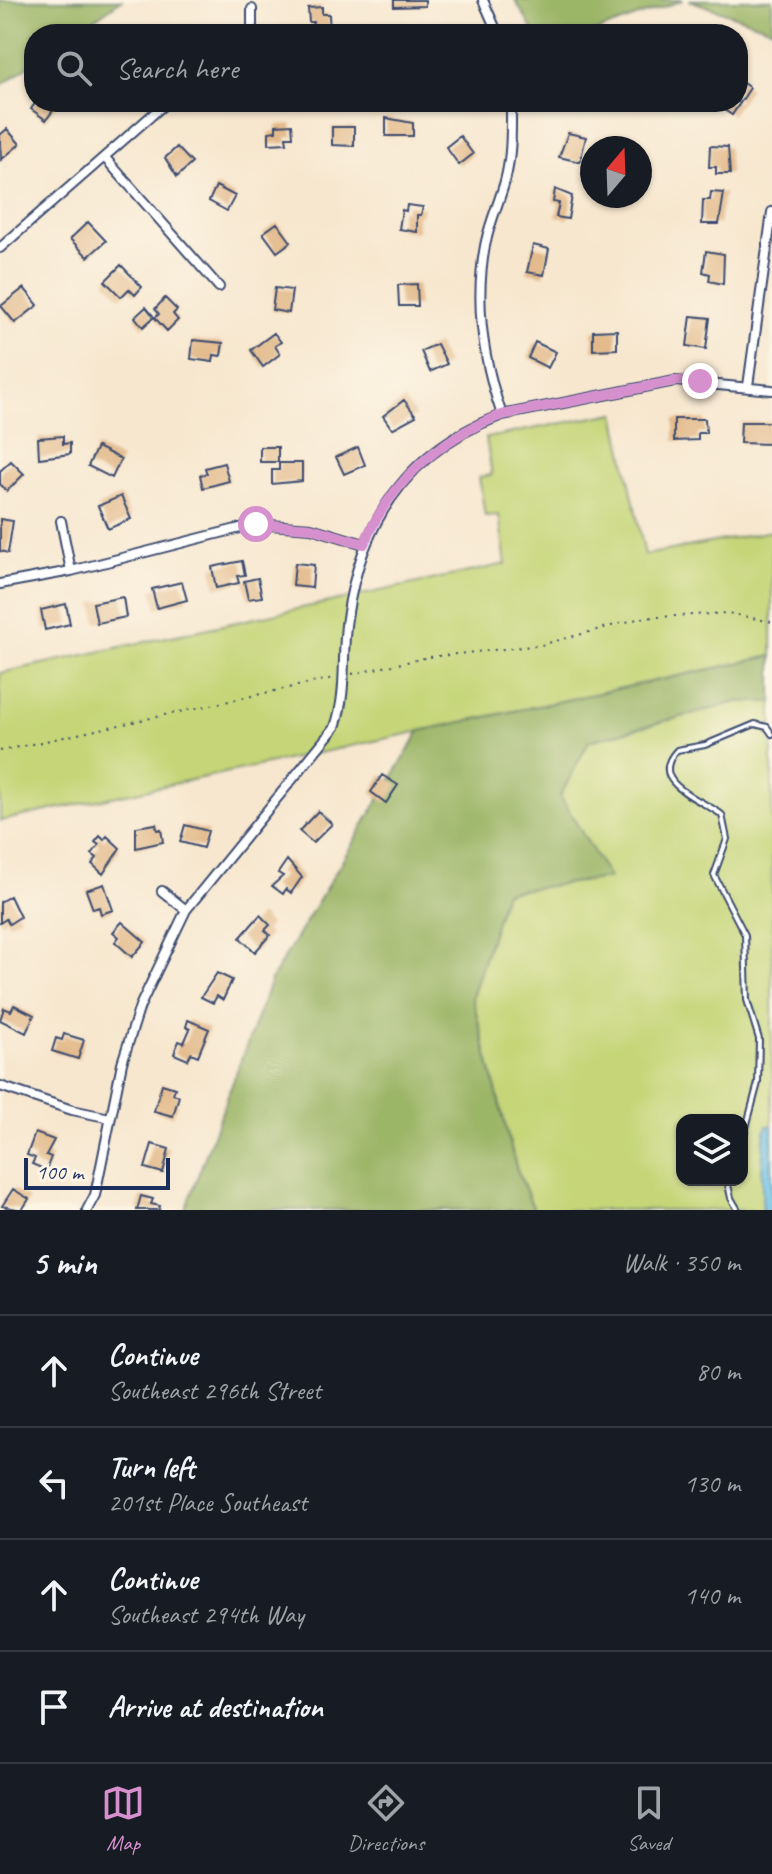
<!DOCTYPE html>
<meta charset="utf-8">
<style>
body{margin:0;font-family:Caveat,sans-serif;background:#242831;color:#f1f3f6}
.controls{position:absolute;right:24px;bottom:24px;display:grid;overflow:hidden;border-radius:16px;box-shadow:0 2px 6px #0004}
.controls button{width:72px;height:72px;display:grid;place-items:center;padding:0;border:0;border-bottom:2px solid #363941;background:#171b24;color:#f1f3f6;font:40px sans-serif}
.compass{position:absolute;left:580px;top:136px;width:72px;height:72px;border-radius:50%;background:#171b24;box-shadow:0 2px 6px #0004;rotate:19deg}
.scale{position:absolute;left:24px;bottom:20px;width:146px;box-sizing:border-box;padding-left:8px;border:4px solid #1b2f5e;border-top:0;font-size:22px;line-height:28px;white-space:nowrap;color:#1b2f5e;-webkit-text-stroke:6px #fcf5e5;paint-order:stroke}
.stop{position:absolute;width:24px;height:24px;margin:-18px;border:6px solid #d690ce;border-radius:50%;background:#fff}
.stop.end{background:#d690ce;border-color:#fff;box-shadow:0 2px 8px #0008}
.list{margin:0;padding:0;list-style:none}
h2{display:flex;justify-content:space-between;align-items:center;height:104px;margin:0;padding:0 32px;font-size:34px}
h2 small{font-size:26px;font-weight:400;color:#9ea1a6}
.list li{display:grid;grid-template-columns:52px 1fr auto;gap:24px;align-items:center;box-sizing:border-box;height:112px;padding:0 32px;border-top:2px solid #363941}
.list b{display:block;font-size:30px;white-space:nowrap}
.list p{margin:0;font-size:26px;white-space:nowrap;color:#9ea1a6}
.list em{font-size:26px;font-style:normal;color:#9ea1a6}
.icon{flex:none;width:44px;height:44px;fill:none;stroke:currentColor;stroke-width:2;stroke-linecap:round;stroke-linejoin:round}
.map{position:relative;flex:none;width:772px;height:1210px;overflow:hidden}
.search{position:absolute;background:#171b24;box-shadow:0 2px 6px #0004;left:24px;right:24px;top:24px;height:88px;display:flex;align-items:center;gap:20px;box-sizing:border-box;padding:0 28px;border-radius:32px;color:#9ea1a6;font-size:30px}
.sheet{height:552px;background:#171b24}
nav{display:flex;justify-content:space-around;align-items:center;box-sizing:border-box;height:112px;border-top:2px solid #363941;background:#171b24;font-size:22px;color:#9ea1a6}
nav a{display:grid;justify-items:center;gap:4px}
nav .on{color:#d690ce}
.map>svg:first-child{display:block}
.green{fill:#c5d577;stroke:#70826a;stroke-width:2;fill-rule:evenodd}
.forest{fill:#9cb668;stroke:#5c7263;stroke-width:2}
.water{fill:#68bfe5;stroke:#4277a2;stroke-width:2}
.building{fill:#e3ba8b}
.lines{fill:none;stroke-linecap:round;stroke-linejoin:round}
.lane-casing{stroke:#3c4b6f;stroke-width:8}
.street-casing{stroke:#3c4b6f;stroke-width:12}
.path{stroke:#3c4b6f;stroke-width:2;stroke-dasharray:2 6;stroke-linecap:butt}
.lane{stroke:#fff;stroke-width:4}
.street{stroke:#fff;stroke-width:8}
.route{stroke:#d690ce;stroke-width:10}
</style>
<div class="map">
<svg width="772" height="1210" viewBox="0 0 772 1210">
<rect width="100%" height="100%" fill="#fcf5e5"/>
<filter id="ink" filterUnits="userSpaceOnUse"><feTurbulence type="fractalNoise" baseFrequency=".0125" numOctaves="2"/><feDisplacementMap in="SourceGraphic" scale="16" xChannelSelector="R" yChannelSelector="G"/><feConvolveMatrix kernelMatrix="1 2 1 2 8 2 1 2 1" color-interpolation-filters="sRGB"/></filter>
<filter id="wash" filterUnits="userSpaceOnUse"><feTurbulence type="fractalNoise" baseFrequency=".006" numOctaves="4" result="noise"/><feDisplacementMap in="SourceGraphic" scale="32" xChannelSelector="R" yChannelSelector="G"/><feGaussianBlur stdDeviation="1.8" result="paint"/><feColorMatrix in="noise" values="0 0 0 0 0 0 0 0 0 0 0 0 0 0 0 0 0 1.4 0 .05"/><feComposite in="paint" operator="in"/></filter>
<g filter="url(#wash)">
<rect width="100%" height="100%" fill="#f7e7cf"/>
<path class="green" d="M615,413L645,555L772,531V656L0,821V673L506,564L499,515L485,516L479,477L492,475L486,438Z
M737,702H772V1210H534L516,1167L472,997L505,892L524,889L560,796L589,741ZM682,1120H742V1180H682Z"/>
<path class="forest" d="M0,0H121L73,34H34V62L0,86Z
M515,0H683L589,34H535Z
M689,0H772V29Z
M772,656V702H737L589,741L560,796L609,878L505,892L472,997L516,1167L534,1210H185L271,980L420,731Z"/>
<path class="water" d="M767,1126H772V1210H763C761,1196 762,1133 767,1126Z"/>
<g id="blocks">
<path class="building" d="M394,0H425V6L394,7Z
M322,7V14H329L330,34H310L313,22H309L308,8Z
M740,81L750,88L732,115L712,102H738Z
M36,102H59L46,120L31,109Z
M386,118L413,123V136H386Z
M292,124L293,137H286L287,143L269,144V132L276,131V125Z
M332,127H354V146L332,145Z
M7,129L20,144L1,160L0,135Z
M568,133L586,137L580,162L559,157Z
M460,136L473,154L459,165L446,147Z
M710,146L728,147L730,174H716V167H709Z
M177,147L192,163L177,177L165,158Z
M216,186L235,196L227,211L209,201Z
M555,189L572,196L568,219L556,217L559,203L553,202Z
M711,192L724,193L719,224H702L703,200H710Z
M407,205L423,207L421,215H417V232L399,229L402,210L406,211Z
M88,222L106,241L88,257L70,239Z
M277,223L291,242L277,252L263,233Z
M533,245L549,249L544,275L527,272Z
M706,251L724,254L723,284L709,281L710,274L703,272Z
M121,265L142,287L135,295L129,289L121,297L105,281Z
M417,284L418,306H399L398,285Z
M24,288L38,305L15,323L1,306Z
M275,288L292,290L289,313L272,310Z
M165,298L177,310L173,314L178,320L167,331L155,318L159,314L155,309Z
M146,307L154,317L143,327L135,317Z
M691,316L710,318L706,349L687,346Z
M617,330V349L593,350V331Z
M274,333L281,342L275,346L280,354L263,367L251,350Z
M193,340L223,343L221,356L214,355L213,362L191,359Z
M535,342L556,352L548,368L528,358Z
M437,344L447,364L430,372L421,351Z
M404,400L416,416L392,429L383,416Z
M674,419H705L706,433H698V440L674,441Z
M741,422H772V444L740,443Z
M63,436V444L70,443V454L39,458L38,438Z
M97,447L121,459L112,478L88,466Z
M260,447H278V462H260Z
M358,447L365,465L344,474L336,457Z
M11,461L24,474L7,491L0,484V471Z
M224,463L229,481L203,488L200,475L207,474L205,468Z
M279,463H302V481L272,484V470H279Z
M121,496L131,519L108,529L98,506Z
M0,519L13,521L8,553L0,551Z
M242,561L245,575L237,576L239,583L216,588L212,567Z
M295,563L314,565L312,588L293,586Z
M258,578L262,597L248,599L244,581Z
M182,582L187,600L157,608L152,589Z
M123,597L126,617L97,623L93,603Z
M66,604L70,624L45,630L41,610Z
M382,775L398,785L386,803L371,792Z
M318,811L332,824L313,843L299,831Z
M156,824L157,830L161,829L163,842L136,848V827Z
M185,825L208,831L203,848L180,842Z
M100,836L104,840L107,836L120,848L103,874L92,864L97,858L92,854L99,845L95,842Z
M287,860L302,877L291,893L286,889L283,894L272,886L283,876L278,873Z
M104,884L113,910L101,914L99,907L93,909L86,890Z
M10,896L20,917L9,924L6,919L0,923V902Z
M260,915L270,925L265,930L270,935L255,952L240,938Z
M122,922L145,942L132,957L115,942L119,937L113,932Z
M217,973L232,980L223,1000L217,996L213,1003L201,997Z
M14,1005L34,1015L26,1033L0,1020L4,1008L11,1011Z
M188,1020L209,1029L198,1056L191,1053L188,1060L174,1054L179,1041L184,1043L190,1029L186,1027Z
M64,1034L84,1040L78,1059L52,1051L56,1038L62,1040Z
M162,1084L175,1088L173,1094L179,1096L173,1116L154,1111Z
M35,1133L54,1140L46,1155L51,1157L46,1170L32,1164L35,1158L27,1155Z
M152,1144L169,1149L163,1173L145,1168Z
M13,1189L29,1199L22,1210L2,1206Z
M141,1196L153,1199L151,1204L160,1206L159,1210H137Z"/>
</g>
</g>
<g filter="url(#ink)">
<use href="#blocks" fill-opacity="0" stroke="#3c4b6f" stroke-width="2"/>
<g class="lines">
<g class="lane-casing">
<path id="lane" d="M742,1143L758,1083L759,1039L747,1000L745,935L714,875L727,839L722,815C706,801 645,784 677,750L705,745L755,724L767,727L772,734
M727,1180L731,1198L738,1210"/>
</g>
<g class="street-casing">
<path id="street" d="M483,0L498,34
M252,34V9
M106,159L219,287
M0,248L167,102
M748,386L772,212
M502,415C483,360 474,304 485,246C489,224 499,203 505,181C512,155 511,129 511,102
M61,521L71,571
M0,584L71,571L256,524L311,528L364,544
M162,891L186,910
M0,1086L72,1110L110,1118
M87,1210L95,1195L122,1063L140,1006L186,910L335,727C348,690 341,655 347,618C361,522 408,449 502,415L675,381L772,390"/>
</g>
<path class="path" d="M352,674L429,657L541,645L641,618L728,613L772,622
M0,751L334,678"/>
<use href="#lane" class="lane"/>
<use href="#street" class="street"/>
</g>
</g>
<g class="lines" filter="url(#ink)">
<path class="route" d="M256,524L311,528L364,544C390,483 440,437 502,415L675,381H700"/>
</g>
</svg>
<div class="controls">
<button><svg class="icon" aria-label="layers" viewBox="0 0 24 24"><path d="M12 4l9 5-9 5-9-5zM3 14l9 5 9-5"/></svg></button>
</div>
<svg class="compass" viewBox="-18 -18 36 36"><path d="M0-13l5 13h-10z" fill="#e53935"/><path d="M0 13l5-13h-10z" fill="#9ea1a6"/></svg>
<div class="scale">100 m</div>
<div class="stop" style="left:256px;top:524px"></div>
<div class="stop end" style="left:700px;top:381px"></div>
<div class="search"><svg class="icon" aria-label="search" viewBox="0 0 24 24"><circle cx="10" cy="10" r="6"/><path d="M15 15l6 6"/></svg>Search here</div>
</div>
<section class="sheet">
<h2>5 min<small>Walk · 350 m</small></h2>
<ul class="list">
<li><svg class="icon" aria-label="ahead" viewBox="0 0 24 24"><path d="M12 20V5M6 11l6-6 6 6"/></svg><div><b>Continue</b><p>Southeast 296th Street</p></div><em>80 m</em></li>
<li><svg class="icon" aria-label="left" viewBox="0 0 24 24"><path d="M17 20v-9H6M10 6l-5 5 5 5"/></svg><div><b>Turn left</b><p>201st Place Southeast</p></div><em>130 m</em></li>
<li><svg class="icon" aria-label="ahead" viewBox="0 0 24 24"><path d="M12 20V5M6 11l6-6 6 6"/></svg><div><b>Continue</b><p>Southeast 294th Way</p></div><em>140 m</em></li>
<li><svg class="icon" aria-label="arrive" viewBox="0 0 24 24"><path d="M6 21V4h12l-3 4 3 4H6"/></svg><div><b>Arrive at destination</b></div></li>
</ul>
</section>
<nav>
<a class="on"><svg class="icon" aria-label="map" viewBox="0 0 24 24"><path d="M3 6l6-2 6 2 6-2v14l-6 2-6-2-6 2zM9 4v14M15 6v14"/></svg>Map</a>
<a><svg class="icon" aria-label="directions" viewBox="0 0 24 24"><path d="M12 3l9 9-9 9-9-9zM9 14v-3h6M13 9l2 2-2 2"/></svg>Directions</a>
<a><svg class="icon" aria-label="saved" viewBox="0 0 24 24"><path d="M7 4h10v16l-5-4-5 4z"/></svg>Saved</a>
</nav>
